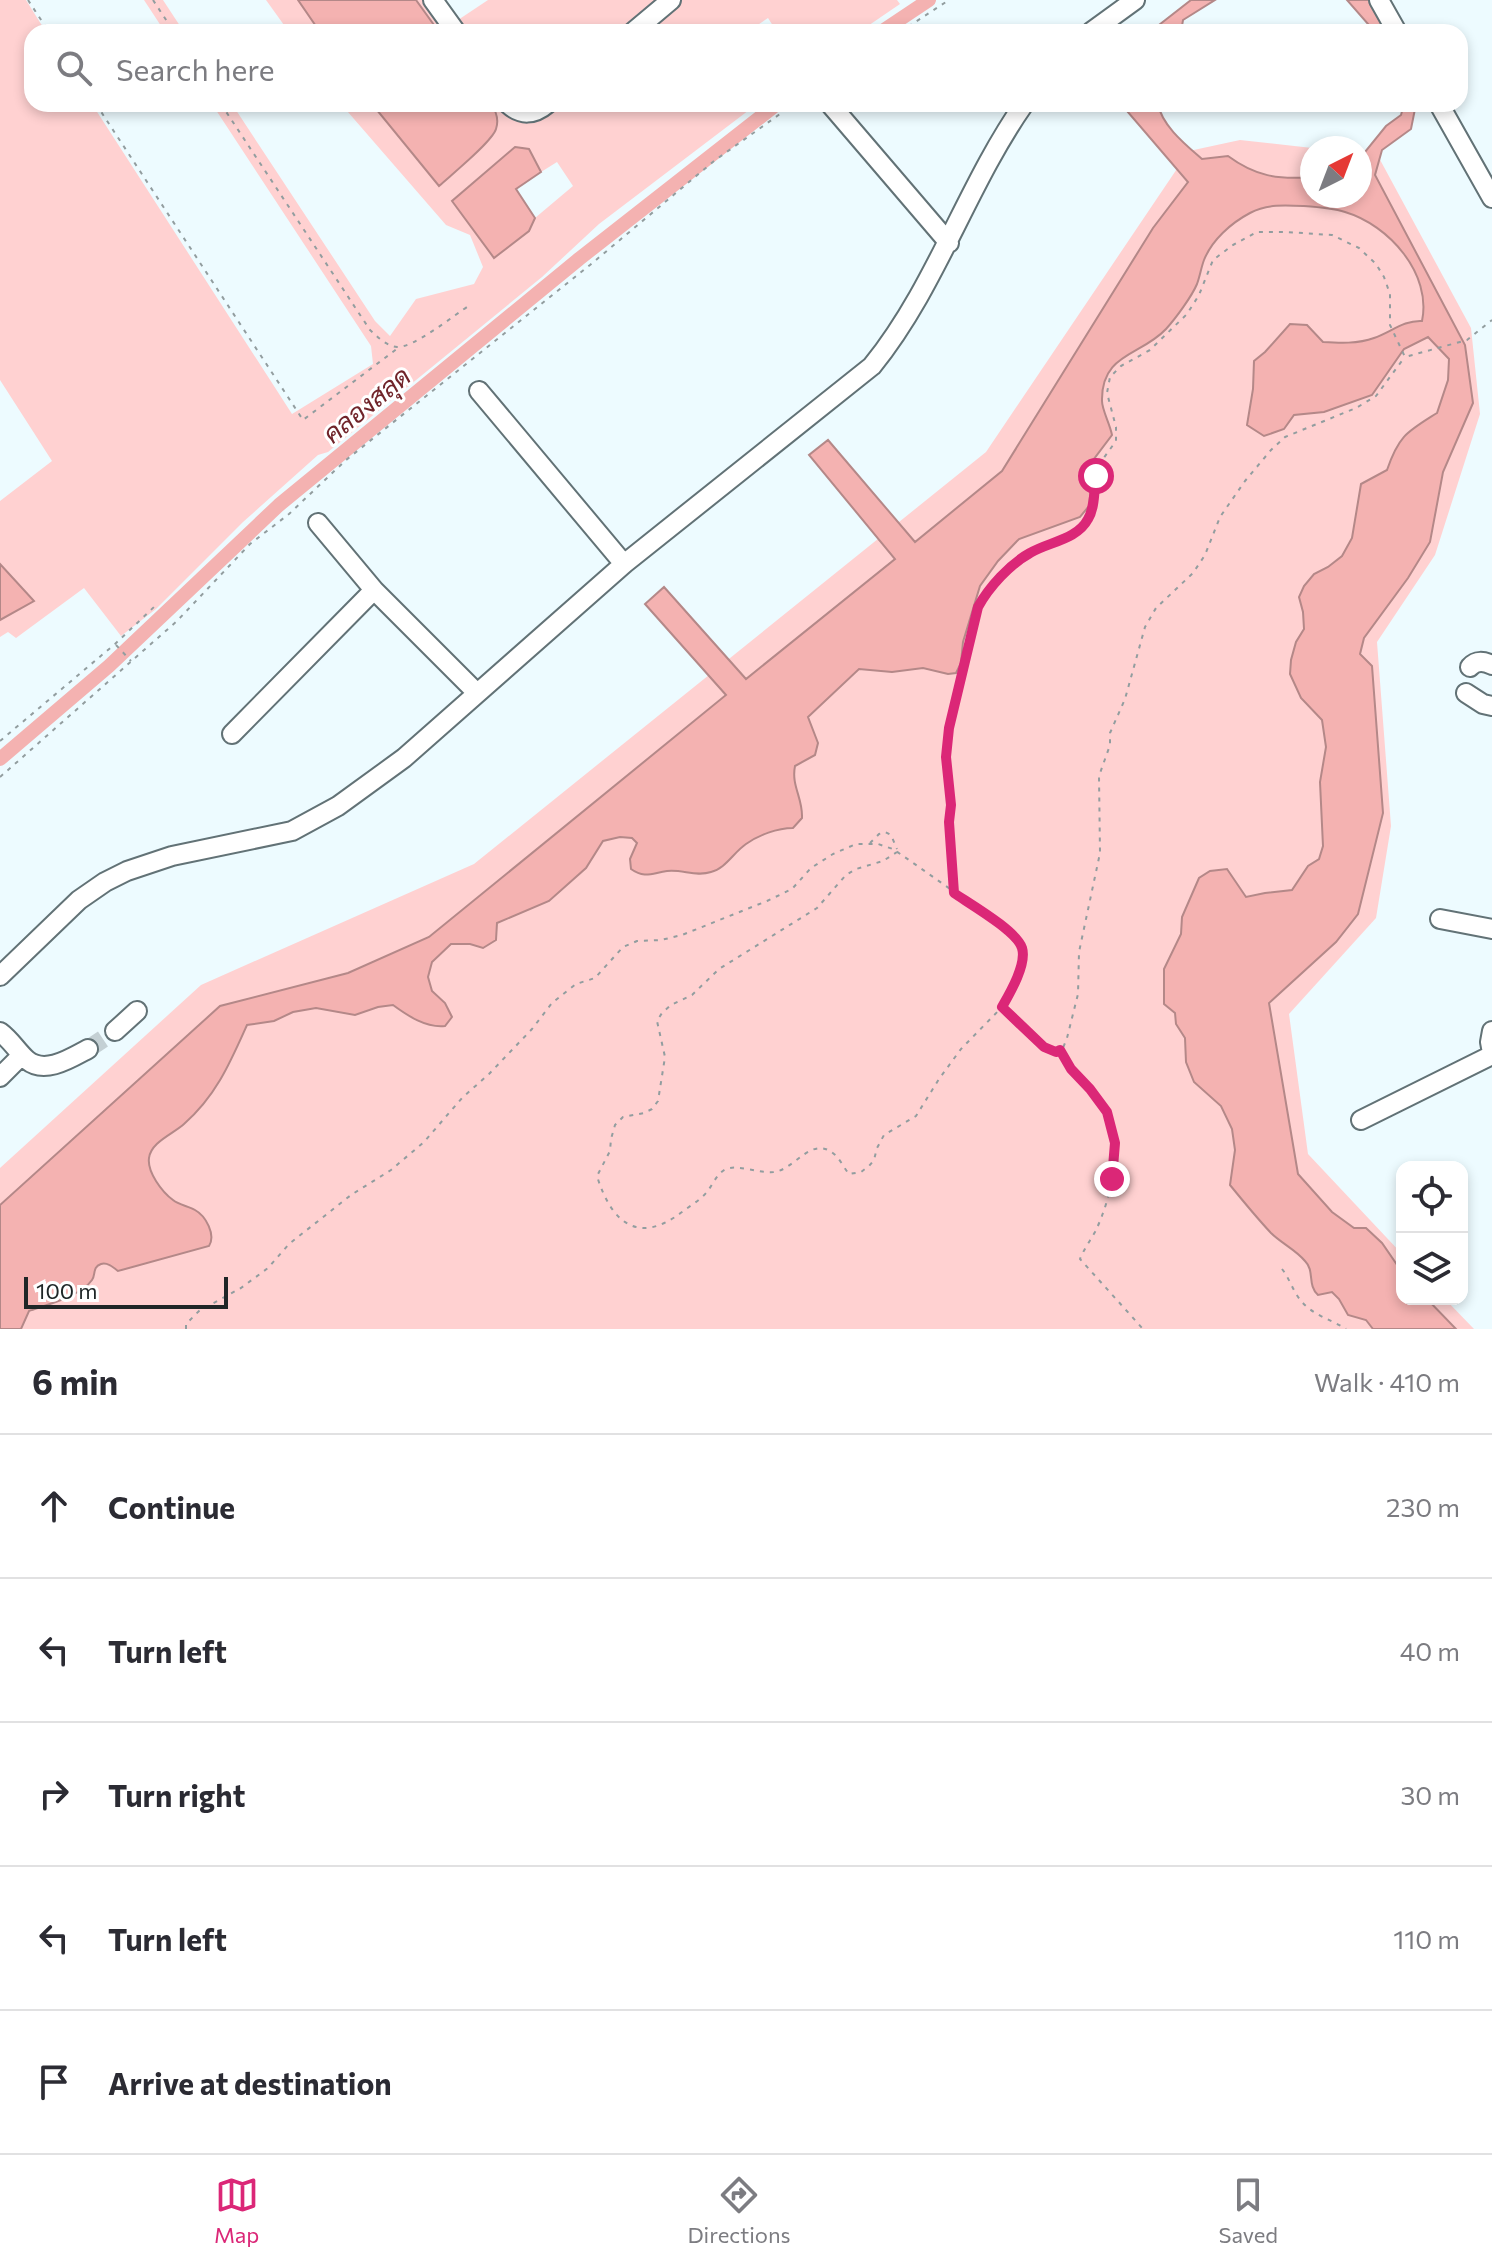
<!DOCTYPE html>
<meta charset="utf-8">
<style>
body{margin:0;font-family:Commissioner,Sarabun,sans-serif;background:#f7f7f7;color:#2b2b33}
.controls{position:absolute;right:24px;bottom:24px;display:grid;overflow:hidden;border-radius:16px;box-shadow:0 4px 12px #0003}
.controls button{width:72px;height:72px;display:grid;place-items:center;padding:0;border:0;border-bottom:2px solid #e1e1e2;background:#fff;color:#2b2b33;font:40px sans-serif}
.compass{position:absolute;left:1300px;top:136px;width:72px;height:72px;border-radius:50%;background:#fff;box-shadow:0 4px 12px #0003;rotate:42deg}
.scale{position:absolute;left:24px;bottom:20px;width:204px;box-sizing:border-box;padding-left:8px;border:4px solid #1f2627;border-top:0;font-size:22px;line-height:28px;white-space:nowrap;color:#1f2627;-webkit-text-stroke:6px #fff;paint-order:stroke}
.stop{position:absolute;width:24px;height:24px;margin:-18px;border:6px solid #db2777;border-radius:50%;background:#fff}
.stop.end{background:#db2777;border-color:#fff;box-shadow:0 2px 8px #0008}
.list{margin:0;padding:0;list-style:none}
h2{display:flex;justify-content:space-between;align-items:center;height:104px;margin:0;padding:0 32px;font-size:34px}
h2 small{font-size:26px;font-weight:400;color:#7c7c81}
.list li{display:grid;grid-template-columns:52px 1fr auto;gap:24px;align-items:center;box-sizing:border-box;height:144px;padding:0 32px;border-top:2px solid #e1e1e2}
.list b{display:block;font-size:30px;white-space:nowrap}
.list em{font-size:26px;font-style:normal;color:#7c7c81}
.icon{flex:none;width:44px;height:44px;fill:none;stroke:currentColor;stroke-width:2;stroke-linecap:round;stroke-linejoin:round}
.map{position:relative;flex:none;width:1492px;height:1329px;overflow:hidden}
.search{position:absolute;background:#fff;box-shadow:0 4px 12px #0003;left:24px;right:24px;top:24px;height:88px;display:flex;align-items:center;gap:20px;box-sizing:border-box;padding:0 28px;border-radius:24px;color:#7c7c81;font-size:30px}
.sheet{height:824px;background:#fff}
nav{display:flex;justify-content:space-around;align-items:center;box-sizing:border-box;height:112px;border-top:2px solid #e1e1e2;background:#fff;font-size:22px;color:#7c7c81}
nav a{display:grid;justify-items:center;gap:4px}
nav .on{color:#db2777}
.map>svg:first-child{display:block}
.green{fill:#ffd1d1;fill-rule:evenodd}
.water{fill:#f4b2b1;stroke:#b48888;stroke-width:2}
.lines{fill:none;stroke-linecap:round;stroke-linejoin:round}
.canal{stroke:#f4b2b1;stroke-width:14}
.minor-tunnel{stroke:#c4d0d4;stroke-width:18;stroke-dasharray:18 9;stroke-linecap:butt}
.minor-casing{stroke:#627276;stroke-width:22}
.path{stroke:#929d9f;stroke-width:2;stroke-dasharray:4 6;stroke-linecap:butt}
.minor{stroke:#fff;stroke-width:18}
.route{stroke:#db2777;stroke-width:10}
.labels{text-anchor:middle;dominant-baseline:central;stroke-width:6;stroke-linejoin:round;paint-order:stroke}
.water-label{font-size:26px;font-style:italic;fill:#70242a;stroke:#fff}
</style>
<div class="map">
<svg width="1492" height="1329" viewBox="0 0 1492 1329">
<rect width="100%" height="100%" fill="#edfbff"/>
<path class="green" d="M0,0H26L46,32H32V104H92L292,414L373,364L371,346L212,104H232L375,321L390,336L416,299L474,284L483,267L470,235L446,225L341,104H372L439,185C451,174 492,142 496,129C499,120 496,111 491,104H757L599,224L542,277L328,452L318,455L243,522L156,609L121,636L84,588L16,638L8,632L0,637V620L34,601L0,564V501L52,461L0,380ZM529,149L541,172L557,162L573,186L535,218L529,231L461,212L452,201Z
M144,0H163L184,32H165Z
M266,0H298L320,32H289Z
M416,0H443L458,20L488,0H897L900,4L859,32H777L768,18L747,32H439Z
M1240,140L1312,148V196H1360V154L1378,156L1471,328L1480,414L1435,555L1377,642L1391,826L1376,918L1289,1014L1308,1154L1402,1254V1299H1445L1474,1329H0V1168L201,985L474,864L986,452L1189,151Z"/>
<path class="water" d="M298,0H416L439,32H320Z
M1191,0H1215L1183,20L1181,32H1150Z
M1347,0H1369L1390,32H1375Z
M372,104H491C496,111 499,120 496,129C492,142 451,175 439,186Z
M1121,104H1158C1162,126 1186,145 1202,159L1228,156C1255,176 1278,180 1312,177V196H1360V158L1386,126L1401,115L1404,104H1416L1411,129L1382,150L1375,175L1465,345L1473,403L1443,472L1430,542L1408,578L1364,638L1360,654L1372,666L1383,813L1358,914L1336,942L1269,1003L1298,1174L1332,1212L1354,1228H1366L1382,1243L1402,1272V1299H1427L1456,1329H1373L1366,1320L1348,1315L1339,1299L1332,1292L1318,1295C1307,1285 1315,1271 1305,1261C1296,1250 1281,1243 1271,1233C1257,1218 1243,1201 1230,1185L1235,1150L1232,1129L1221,1106L1194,1082L1186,1062L1185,1038L1176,1024L1175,1013L1164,1004V969L1181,934L1182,917L1199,878L1210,871L1227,869L1246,897L1265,893L1292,890L1308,866L1319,859L1323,846L1320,782L1326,747L1322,720L1301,698L1290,674L1291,660L1296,642L1304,629L1303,612L1299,597L1304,586L1314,574L1328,567L1342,556L1352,538L1361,484L1387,470C1399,435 1407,432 1437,413L1448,380L1449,359L1428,337L1404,349L1372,395L1324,412L1294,415L1284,429L1264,436L1247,425L1253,389L1254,361L1265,352L1290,324L1307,325L1323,342C1339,343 1358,344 1374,338C1391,332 1404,320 1422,321C1432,274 1389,225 1345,212C1332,208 1317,207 1303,206C1285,205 1267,204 1250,213C1231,223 1212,240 1204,260C1201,268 1200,276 1197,284C1192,296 1176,318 1166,329C1141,356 1101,353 1102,401C1102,410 1110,424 1112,435L1094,459L1089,506L1080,517L1019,539L998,561L980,586L963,642L961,663L956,673L948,674L923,668L892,672L859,669L808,717L818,743L815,755L795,766C791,786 803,798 802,818L793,828C777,828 759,835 746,844C734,852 725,869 711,872C696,877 682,869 667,871C652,873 645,879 631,869L630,859L637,843L632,838L620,837L603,841L586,868L549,901L497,923L496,940L483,948L470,944H451L432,962L428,977L432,991L445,1003L452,1017L445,1026C426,1028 408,1016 393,1005L378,1007L355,1015L316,1008L293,1012L274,1021L247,1025C230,1063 216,1096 184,1124C173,1134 151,1142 149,1158C147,1172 162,1192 173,1200C179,1205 188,1206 195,1210C206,1216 216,1235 209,1246L118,1271C113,1267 107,1262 101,1264C92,1267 96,1275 92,1280C81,1296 46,1305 29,1311L21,1329H0V1205L220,1006L348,973L429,937L726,695L645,604L664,587L746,679L895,559L809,455L828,440L915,542L1002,471L1153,228L1188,182Z
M515,147L529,149L541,172L516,189L535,218L529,231L494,258L452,201Z
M0,564L34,601L0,620Z"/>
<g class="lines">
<path class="canal" d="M881,32L929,0
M0,759L109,666L279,505L579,259L777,104"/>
<path class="minor-tunnel" d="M88,1049L115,1031"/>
<g class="minor-casing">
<path id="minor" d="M433,0L456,32
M1379,0L1397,32
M633,32L671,0
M1091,32L1135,0
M508,104C521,116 534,115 547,104
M830,104L949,243
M1439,104L1492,198
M479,391L624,564
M318,523L374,590
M1470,667C1476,660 1484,661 1492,665
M1466,693L1483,704L1492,706
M232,734L374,590L477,693
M1440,919L1492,929
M0,976L79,900L105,882L127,871L172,856L292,831L338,806L404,758L624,564L872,366C936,287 966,187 1024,104
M115,1031L137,1011
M1492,1031L1490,1042L1492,1053
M0,1032C11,1040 17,1051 27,1060C45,1075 71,1058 88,1049
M0,1077L22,1055
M1361,1120L1492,1055"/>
</g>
<path class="path" d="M28,0L49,32
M153,0L174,32
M900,32L949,0
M96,104L303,420L398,348
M221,104L370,330C378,337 386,346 397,347C414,348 454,315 470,305
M116,645L131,661
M0,741L115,644L154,607
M0,777L177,621L250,544L289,514L346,460L590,265L714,161L794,104
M870,843L879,834L885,832L891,835L897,849
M954,893L949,822L951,805L946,757L949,728L978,607L985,594L1029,553L1058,542L1083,528L1090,517L1100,463L1116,441V427L1107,393L1110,377L1121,366L1150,350L1187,314L1199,295L1213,260L1233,245L1257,232H1286L1332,235L1359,248L1376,264L1384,277L1390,294V325L1405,357L1467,340L1492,320
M1002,1007L1044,1047L1056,1052L1063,1048L1067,1038L1078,994L1079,952L1100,853L1099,776L1110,745V733L1125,699L1145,627L1156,608L1193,573L1205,555L1220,517L1245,481L1271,450L1285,437L1356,408L1376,396L1404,358
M1061,1051C1064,1056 1066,1062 1070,1067C1080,1082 1097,1093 1106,1110C1124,1143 1111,1200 1095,1232C1090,1241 1084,1249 1080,1259L1143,1329
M1282,1269C1290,1279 1293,1292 1302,1302C1313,1315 1332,1320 1346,1329
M186,1329V1324L199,1311L241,1288L268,1268L289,1244L351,1195L391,1170L424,1142L462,1098L489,1074L532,1029L552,1003L576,984L595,978L623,947L637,941L661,940L682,935L767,901L792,889L811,868L833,854L856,844H878L893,849L909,860L1014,934L1023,949L1022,962L1002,1007L961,1049L939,1079L916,1116L884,1135L877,1148L874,1160L869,1166L861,1172L849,1174C844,1168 840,1159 834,1154C812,1135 796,1168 775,1172C759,1174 739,1164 726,1169C716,1174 713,1185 706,1193C700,1200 690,1206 682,1212C638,1246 611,1222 597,1176L610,1151L611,1139L615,1125L623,1117L644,1113L652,1109L658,1101L665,1057L657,1021L662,1013L671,1005L692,995L719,969L817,908L846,875L856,869L883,861L897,852"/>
<use href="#minor" class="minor"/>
</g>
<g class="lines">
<path class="route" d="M1096,476C1094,490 1095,508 1088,519C1077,540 1048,542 1030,553C1010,564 989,587 978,607L949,728L946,757L951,805L949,822L954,893C970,904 1017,931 1022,948C1027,964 1010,993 1002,1007L1044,1047L1056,1052L1060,1050L1071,1069L1090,1089L1107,1112L1115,1143L1112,1179"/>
</g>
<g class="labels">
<g class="water-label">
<text transform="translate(366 404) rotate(-39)">คลองสลุด</text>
</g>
</g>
</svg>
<div class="controls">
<button><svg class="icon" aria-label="locate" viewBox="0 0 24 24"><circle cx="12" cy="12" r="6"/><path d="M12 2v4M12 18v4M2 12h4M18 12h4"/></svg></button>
<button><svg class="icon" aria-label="layers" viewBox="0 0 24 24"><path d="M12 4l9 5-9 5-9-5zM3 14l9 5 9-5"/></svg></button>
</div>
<svg class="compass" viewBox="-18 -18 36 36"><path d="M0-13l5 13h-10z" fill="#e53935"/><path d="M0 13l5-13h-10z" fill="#7c7c81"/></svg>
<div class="scale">100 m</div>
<div class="stop" style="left:1096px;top:476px"></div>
<div class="stop end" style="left:1112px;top:1179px"></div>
<div class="search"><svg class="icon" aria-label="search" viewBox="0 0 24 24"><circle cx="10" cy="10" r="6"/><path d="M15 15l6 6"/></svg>Search here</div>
</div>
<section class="sheet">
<h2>6 min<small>Walk · 410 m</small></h2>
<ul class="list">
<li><svg class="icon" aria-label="ahead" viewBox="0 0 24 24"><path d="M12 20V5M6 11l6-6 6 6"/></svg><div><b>Continue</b></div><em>230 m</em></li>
<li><svg class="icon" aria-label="left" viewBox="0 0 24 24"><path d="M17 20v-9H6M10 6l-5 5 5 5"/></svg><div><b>Turn left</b></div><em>40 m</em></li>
<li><svg class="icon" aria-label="right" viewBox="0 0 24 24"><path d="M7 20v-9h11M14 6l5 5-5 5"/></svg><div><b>Turn right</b></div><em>30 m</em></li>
<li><svg class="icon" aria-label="left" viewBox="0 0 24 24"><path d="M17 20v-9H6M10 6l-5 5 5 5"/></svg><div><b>Turn left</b></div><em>110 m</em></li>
<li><svg class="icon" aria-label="arrive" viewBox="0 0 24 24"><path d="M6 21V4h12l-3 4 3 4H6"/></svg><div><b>Arrive at destination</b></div></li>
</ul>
</section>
<nav>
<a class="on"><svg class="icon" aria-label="map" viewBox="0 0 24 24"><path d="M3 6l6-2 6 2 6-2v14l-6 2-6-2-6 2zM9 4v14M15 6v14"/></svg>Map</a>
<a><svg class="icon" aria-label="directions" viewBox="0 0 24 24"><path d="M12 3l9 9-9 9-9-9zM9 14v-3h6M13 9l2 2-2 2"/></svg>Directions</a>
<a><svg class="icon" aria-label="saved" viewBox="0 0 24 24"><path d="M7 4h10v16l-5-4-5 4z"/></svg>Saved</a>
</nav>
